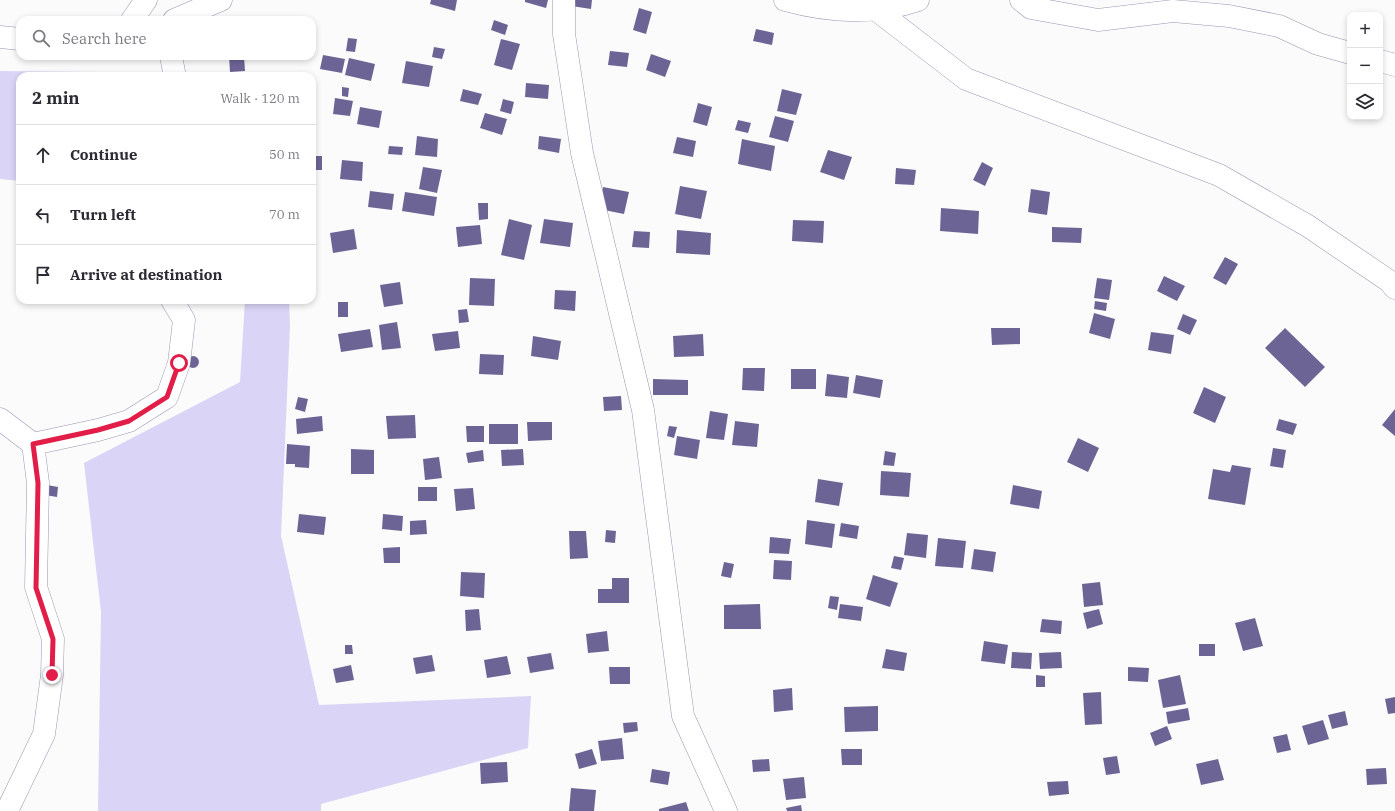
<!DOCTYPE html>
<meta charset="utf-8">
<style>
body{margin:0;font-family:"IBM Plex Serif",serif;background:#f7f7f7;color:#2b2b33}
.controls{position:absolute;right:12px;top:12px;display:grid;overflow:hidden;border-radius:8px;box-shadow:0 2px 6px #0003}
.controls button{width:36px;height:36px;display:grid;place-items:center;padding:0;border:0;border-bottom:1px solid #e1e1e2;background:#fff;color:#2b2b33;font:20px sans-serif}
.stop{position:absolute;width:12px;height:12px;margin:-9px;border:3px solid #e11d48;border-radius:50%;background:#fff}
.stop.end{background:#e11d48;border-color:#fff;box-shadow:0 1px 4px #0008}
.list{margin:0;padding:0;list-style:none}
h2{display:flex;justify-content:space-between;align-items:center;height:52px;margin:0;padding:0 16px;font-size:17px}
h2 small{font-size:13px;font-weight:400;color:#7c7c81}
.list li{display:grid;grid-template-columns:26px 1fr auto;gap:12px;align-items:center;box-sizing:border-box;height:60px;padding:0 16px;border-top:1px solid #e1e1e2}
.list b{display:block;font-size:15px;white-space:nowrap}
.list em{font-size:13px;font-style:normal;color:#7c7c81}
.icon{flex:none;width:22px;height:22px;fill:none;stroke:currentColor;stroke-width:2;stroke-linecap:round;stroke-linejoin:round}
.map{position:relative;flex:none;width:1395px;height:811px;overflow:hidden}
.search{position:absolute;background:#fff;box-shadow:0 2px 6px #0003;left:16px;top:16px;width:300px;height:44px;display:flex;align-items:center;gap:10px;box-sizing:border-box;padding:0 14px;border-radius:12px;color:#7c7c81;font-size:15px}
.panel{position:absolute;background:#fff;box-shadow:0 2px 6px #0003;left:16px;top:72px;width:300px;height:232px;border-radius:12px}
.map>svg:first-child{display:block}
.green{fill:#dad5f6}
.building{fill:#6d6496}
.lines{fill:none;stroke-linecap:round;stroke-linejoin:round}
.minor-casing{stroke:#9a95b5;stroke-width:23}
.major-casing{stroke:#9a95b5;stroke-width:23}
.minor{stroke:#fff;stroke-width:22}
.major{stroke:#fff;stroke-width:22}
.route{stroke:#e11d48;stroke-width:5}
</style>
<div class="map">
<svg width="1395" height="811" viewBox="0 0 1395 811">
<rect width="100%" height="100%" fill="#fbfbfb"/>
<path class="green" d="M0,71L197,73L205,76H20V181L0,179Z
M245,300H289L290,326L281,536L319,705L531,696L528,748L321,804V811H98L101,612L84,463L240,382Z"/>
<path class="building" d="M431,0H457L455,11L430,4Z
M525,0H548L546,8L525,2Z
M566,0H592L591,9L565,5Z
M639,8L652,12L646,34L633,30Z
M494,20L508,25L505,35L491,30Z
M756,29L774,33L772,45L753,41Z
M348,38L357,39L355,52L346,51Z
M501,39L520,44L512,70L494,65Z
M434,47L445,49L442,59L432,57Z
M610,51L629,53L627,67L608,65Z
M651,54L671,61L665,77L646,70Z
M323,55L345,59L342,73L320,69Z
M229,56H244L245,71L230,72Z
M349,58L375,64L371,81L345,75Z
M406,61L433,66L429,87L402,83Z
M264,73L280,74V76H264Z
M526,83L549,85L548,99L525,97Z
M342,87L349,88L348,97L342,96Z
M463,89L482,94L478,105L460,101Z
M782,89L802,94L796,115L777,111Z
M335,98L353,101L350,116L333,114Z
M503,99L514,102L511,114L500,111Z
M698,103L712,107L707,126L693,122Z
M360,107L382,111L379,128L357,124Z
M485,113L507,119L502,135L480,128Z
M775,116L794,121L788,142L769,137Z
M738,120L751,123L748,133L735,130Z
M417,136L438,139L437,157L415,155Z
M539,136L561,139L559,153L538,149Z
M677,137L696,141L693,157L673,153Z
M742,139L775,146L771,171L738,164Z
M389,146L403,147L402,155L388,154Z
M828,150L852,157L844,180L820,172Z
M312,156H322V170H312Z
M342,160L363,162L362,181L340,179Z
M982,162L993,168L985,186L973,180Z
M423,167L442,170L437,193L419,189Z
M896,168L916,170L914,185L895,184Z
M680,186L707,191L701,219L675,214Z
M603,187L629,192L624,214L599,209Z
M1031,189L1050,192L1047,215L1028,212Z
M370,191L394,194L392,210L368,207Z
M405,192L437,197L434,216L402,211Z
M478,203H488V219L479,220Z
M941,208L979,211L978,234L940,231Z
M509,219L532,225L524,260L501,255Z
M544,219L573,223L570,247L540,243Z
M793,220L824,221L823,243L792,241Z
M480,225L482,244L458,247L456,227Z
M1052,227L1082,228L1081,243L1052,242Z
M354,229L357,249L333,253L330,233Z
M677,230L711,233L710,255L676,253Z
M634,231L650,232L649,248L632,247Z
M1225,257L1238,264L1226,285L1213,278Z
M1164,276L1185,286L1177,301L1157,291Z
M470,278L495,279L494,306L469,305Z
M1097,278L1112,280L1109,300L1094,298Z
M400,282L403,304L384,307L380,285Z
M555,290L576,291L575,311L554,309Z
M1095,301L1107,303L1106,311L1094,309Z
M338,302H348V317H338Z
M467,309L469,322L459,323L458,310Z
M1094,313L1115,319L1110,339L1089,333Z
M1183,314L1197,320L1190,335L1177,329Z
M397,322L401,348L382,350L379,325Z
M991,328H1020V344L992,345Z
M1285,328L1325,367L1305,387L1265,348Z
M370,329L373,347L341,352L338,334Z
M458,331L460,348L435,351L432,334Z
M1151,332L1174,335L1171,354L1148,350Z
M703,334L704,356L674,357L673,336Z
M533,336L561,341L558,360L531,356Z
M480,354L504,355L503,375L479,374Z
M187 362a6 6 0 1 1 12 0a6 6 0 1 1-12 0Z
M743,368H765L764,391L742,390Z
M791,369H816V389H791Z
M827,374L849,377L847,398L825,396Z
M856,375L883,380L880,398L853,393Z
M653,379L688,380V395H653Z
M1204,387L1226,397L1215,423L1193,413Z
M621,396L622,410L604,411L603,397Z
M298,397L308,399L305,412L295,409Z
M1395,409V436L1382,425Z
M710,411L728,414L724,440L706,438Z
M415,415L416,438L388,439L386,416Z
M322,416L323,431L297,434L296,419Z
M1279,419L1297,424L1293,435L1276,430Z
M735,421L759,424L757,447L732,445Z
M527,422H552V440L528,441Z
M489,424H518V444H489Z
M466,426H484V442H467Z
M669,426L677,427L674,438L667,436Z
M677,436L700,440L697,459L674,455Z
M1078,438L1099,448L1088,472L1067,462Z
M287,444L310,446L309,468L295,467V464H286Z
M1273,448L1286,450L1283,468L1270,466Z
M351,449L374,450V474H351Z
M523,449L524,465L502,466L501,450Z
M483,450L484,461L468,463L466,453Z
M885,451L896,453L894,466L883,465Z
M439,457L442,478L425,480L423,459Z
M1232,465L1251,468L1245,505L1208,499L1213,469L1230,472Z
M881,471L911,473L909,497L880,495Z
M818,479L843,483L839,506L815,502Z
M47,485L58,487L57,497L45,495Z
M1013,485L1042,491L1039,509L1010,504Z
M418,487H437V501H418Z
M473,488L475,509L456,511L454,489Z
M299,514L326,517L324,535L297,532Z
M383,514L403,516L402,531L382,529Z
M426,520L427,534L410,535V521Z
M807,520L835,524L832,548L805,544Z
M841,523L859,526L857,539L839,536Z
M606,530L616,531L615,543L605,542Z
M569,531H586L588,558L570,559Z
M907,533L928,535L926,558L904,555Z
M770,537L791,539L789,554L769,553Z
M938,538L966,541L963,568L935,566Z
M400,547V563H384L383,548Z
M974,549L996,552L993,572L971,569Z
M894,556L904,558L901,570L891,568Z
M774,560L792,561L791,580L773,579Z
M724,562L734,564L731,578L721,576Z
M461,572L485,573L484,598L460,596Z
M873,575L898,583L890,607L866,599Z
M612,578H629V603H598V589H612Z
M1100,582L1103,605L1084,607L1082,584Z
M830,596L839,597L837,610L828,608Z
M760,604L761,629H724V605Z
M840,604L863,607L861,621L838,618Z
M479,609L481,630L466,631L465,610Z
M1099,609L1103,624L1087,629L1083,613Z
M1255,618L1263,646L1243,651L1235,623Z
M1042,619L1062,621L1061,634L1040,632Z
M607,631L609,651L588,653L586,634Z
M984,641L1008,645L1005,664L981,661Z
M1199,644H1215V656H1199Z
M345,645H352L353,654H345Z
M886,649L907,653L904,671L882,668Z
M1012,652L1032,653L1031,669L1011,668Z
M1061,652L1062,668L1040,669L1039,653Z
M551,653L554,669L530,673L527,657Z
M432,655L435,671L416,674L413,658Z
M507,656L511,674L487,678L484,660Z
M351,665L354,680L336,683L333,669Z
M609,667H630V684H610Z
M1128,667L1149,668L1148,682L1128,681Z
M1036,675L1045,676V687H1036Z
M1180,675L1186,704L1163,708L1158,680Z
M792,688L793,710L774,712L773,690Z
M1101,692L1102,724L1085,725L1083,693Z
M1395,697V713L1388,714L1385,699Z
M878,706V731L845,732L844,707Z
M1188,708L1190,720L1168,724L1166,712Z
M1345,711L1348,725L1332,729L1328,715Z
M1323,720L1329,739L1308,745L1302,726Z
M637,722L638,731L624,733L623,723Z
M1167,726L1172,739L1155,746L1150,733Z
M1287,734L1291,750L1277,753L1273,737Z
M622,738L624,759L601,761L598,741Z
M592,749L597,764L579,769L575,754Z
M841,749H862V765H842Z
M1117,756L1120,773L1106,775L1103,758Z
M769,759L770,771L753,772L752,760Z
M1218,759L1224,780L1201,785L1196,764Z
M507,762L508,782L481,784L480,763Z
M1386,768L1387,784L1367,785L1366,769Z
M652,769L670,772L668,785L650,782Z
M804,777L806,798L786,800L783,779Z
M1068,781L1069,794L1049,796L1047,782Z
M571,788L596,790L594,811H569Z
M686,802L689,811H659V809Z
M801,805L802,811H787L786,808Z"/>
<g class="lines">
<g class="minor-casing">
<path id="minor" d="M564,0V34L582,153L643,410L683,716L726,811
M1021,0L1031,8L1098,20L1173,11L1229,16L1279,26L1318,44L1350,53
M875,9L966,79L1219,175L1308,226L1389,281L1395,288
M132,20L146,0
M174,20L221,0
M0,37L20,39
M171,56L174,72
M1380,61L1395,65
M0,419L33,444L38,483L36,587L53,639L52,675L44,734L7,811
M33,444L98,430L129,421L167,397L179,363L184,320L172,300"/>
</g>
<g class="major-casing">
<path id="major" d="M785,0C828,12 874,15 918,0"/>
</g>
<use href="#minor" class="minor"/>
<use href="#major" class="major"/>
</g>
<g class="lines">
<path class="route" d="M52,675L53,639L36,588L38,483L33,444L98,430L129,421L167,397L179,363"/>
</g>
</svg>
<div class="controls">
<button>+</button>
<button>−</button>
<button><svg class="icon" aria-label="layers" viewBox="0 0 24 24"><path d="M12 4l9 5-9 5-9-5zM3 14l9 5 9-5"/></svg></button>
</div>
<div class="stop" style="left:179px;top:363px"></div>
<div class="stop end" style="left:52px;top:675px"></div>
<div class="search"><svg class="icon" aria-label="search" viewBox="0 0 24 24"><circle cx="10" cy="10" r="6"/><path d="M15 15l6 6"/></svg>Search here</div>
<section class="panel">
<h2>2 min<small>Walk · 120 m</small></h2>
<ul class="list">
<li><svg class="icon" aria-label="ahead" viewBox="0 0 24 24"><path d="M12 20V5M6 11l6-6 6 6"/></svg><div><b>Continue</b></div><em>50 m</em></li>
<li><svg class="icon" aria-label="left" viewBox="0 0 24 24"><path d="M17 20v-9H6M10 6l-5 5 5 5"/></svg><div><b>Turn left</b></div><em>70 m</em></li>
<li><svg class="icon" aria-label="arrive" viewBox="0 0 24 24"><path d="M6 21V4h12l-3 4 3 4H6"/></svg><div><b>Arrive at destination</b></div></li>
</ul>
</section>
</div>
